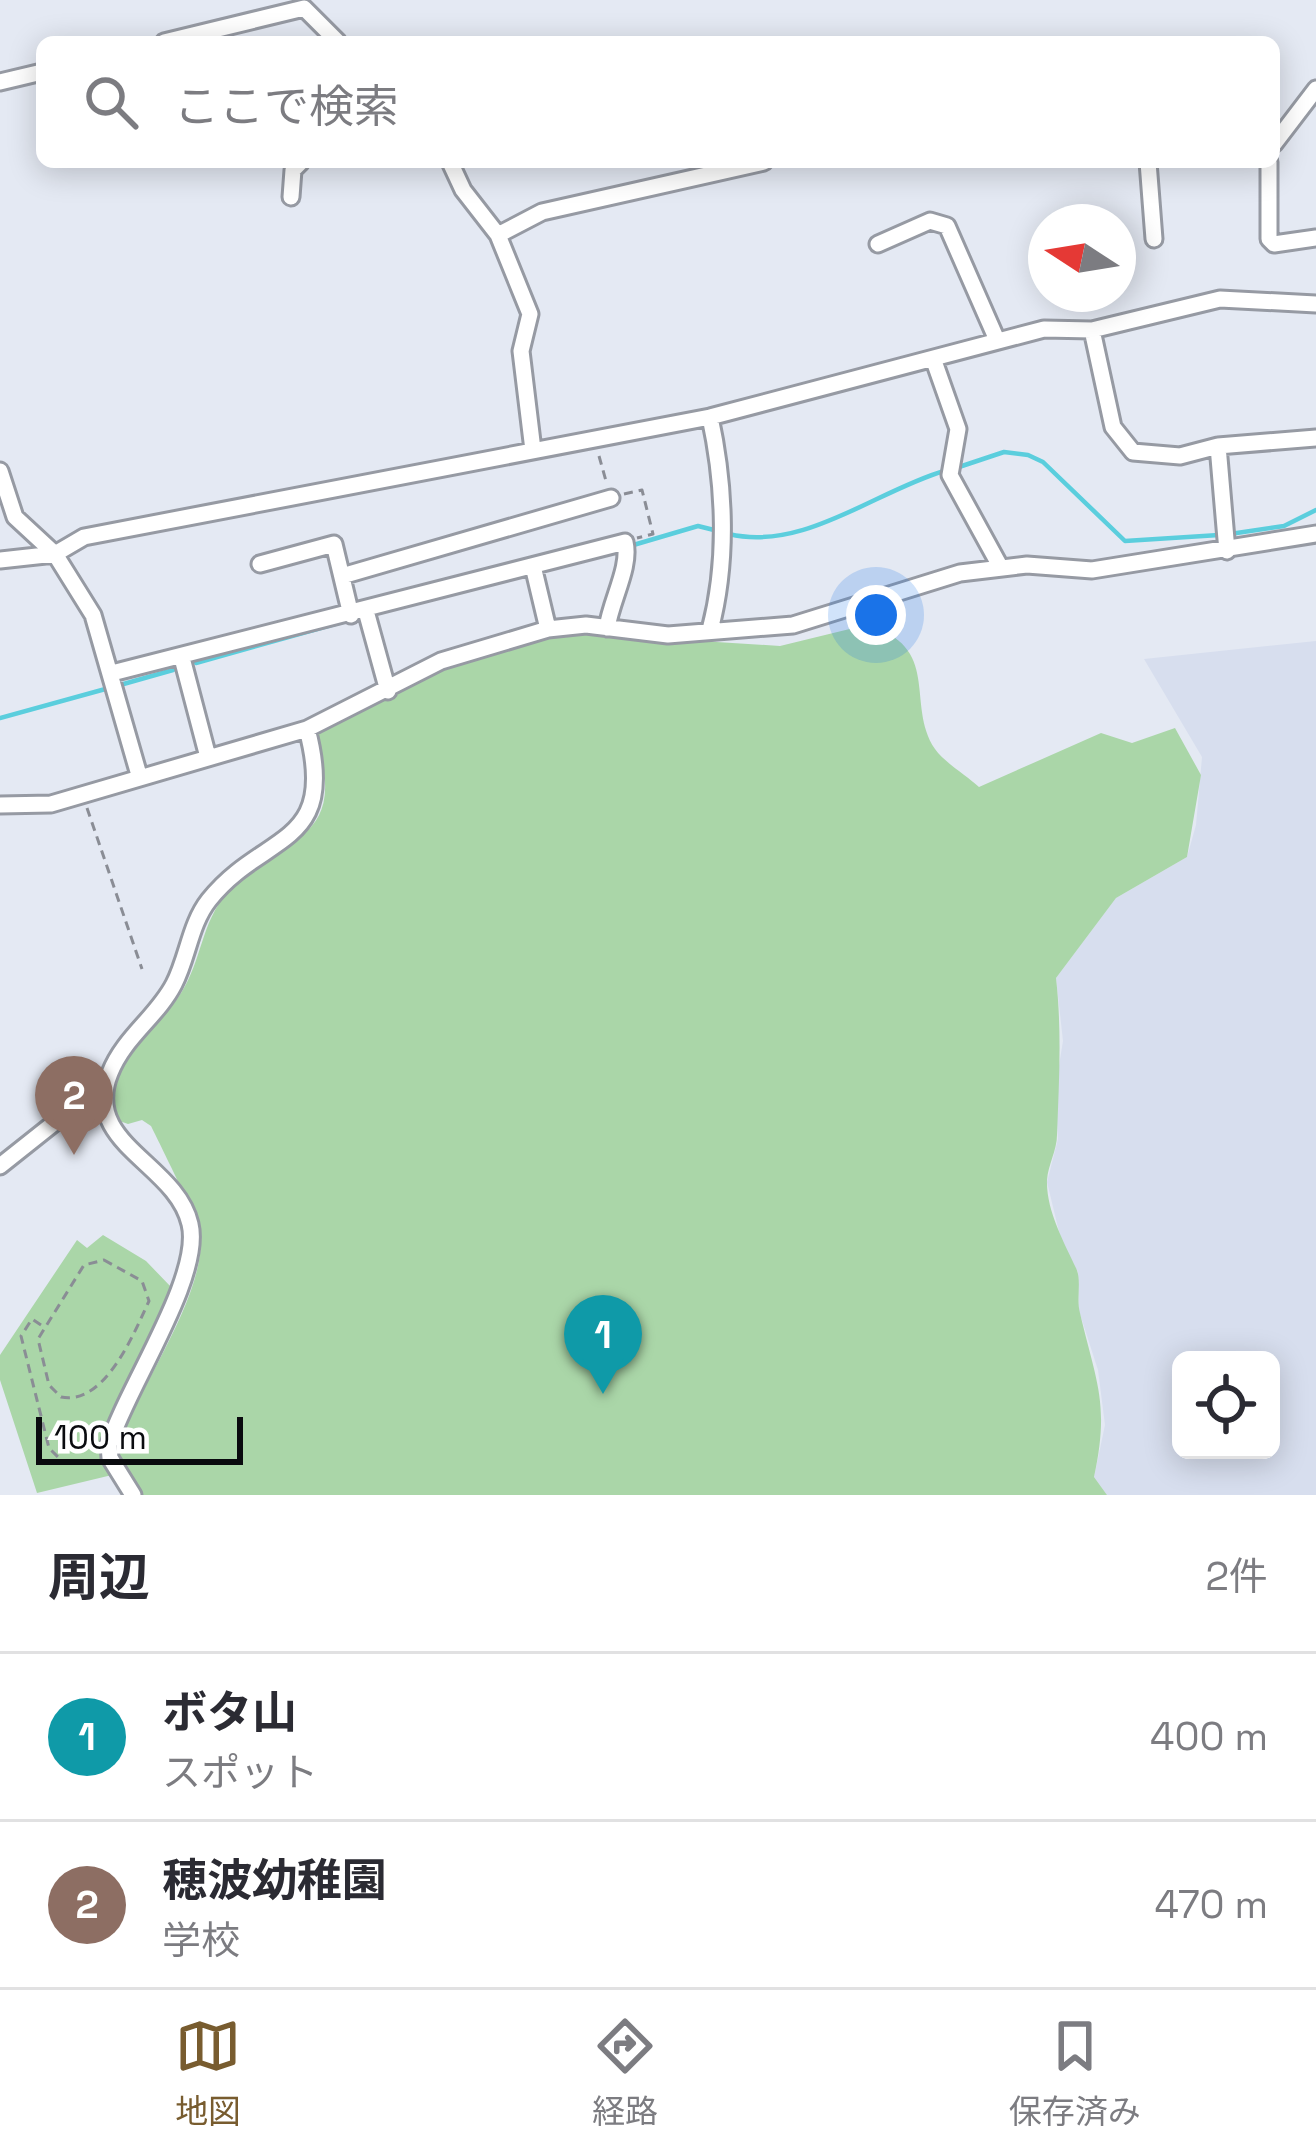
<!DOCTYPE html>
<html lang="ja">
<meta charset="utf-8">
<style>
body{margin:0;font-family:"Space Grotesk","Noto Sans JP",sans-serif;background:#f7f7f7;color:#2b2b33}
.controls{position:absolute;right:36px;bottom:36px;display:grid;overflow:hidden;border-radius:18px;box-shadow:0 6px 30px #0003}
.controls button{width:108px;height:108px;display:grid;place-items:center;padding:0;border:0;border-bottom:3px solid #e1e1e2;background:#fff;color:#2b2b33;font:60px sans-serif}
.compass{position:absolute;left:1028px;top:204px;width:108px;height:108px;border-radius:50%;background:#fff;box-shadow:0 6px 30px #0003;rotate:282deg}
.scale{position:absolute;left:36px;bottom:30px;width:207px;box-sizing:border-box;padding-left:12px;border:6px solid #0a0b0f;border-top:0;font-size:33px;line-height:42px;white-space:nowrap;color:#0a0b0f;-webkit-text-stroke:9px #fff;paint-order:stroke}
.you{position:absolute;left:876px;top:615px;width:42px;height:42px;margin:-30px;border:9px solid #fff;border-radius:50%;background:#1a73e8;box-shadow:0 0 0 18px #1a73e833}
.badge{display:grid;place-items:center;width:78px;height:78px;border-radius:50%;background:#785c2f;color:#fff;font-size:39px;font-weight:700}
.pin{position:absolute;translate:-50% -99px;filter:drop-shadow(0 3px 6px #0008)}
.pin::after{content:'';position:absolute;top:63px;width:42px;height:36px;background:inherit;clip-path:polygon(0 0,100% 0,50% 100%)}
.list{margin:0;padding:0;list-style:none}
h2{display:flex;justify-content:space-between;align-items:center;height:156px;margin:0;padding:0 48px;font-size:51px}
h2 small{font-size:39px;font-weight:400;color:#7c7c81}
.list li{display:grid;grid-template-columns:78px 1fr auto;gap:36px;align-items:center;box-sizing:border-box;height:168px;padding:0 48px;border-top:3px solid #e1e1e2}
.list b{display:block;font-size:45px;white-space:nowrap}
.list p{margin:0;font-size:39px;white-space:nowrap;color:#7c7c81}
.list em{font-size:39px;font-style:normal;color:#7c7c81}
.icon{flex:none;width:66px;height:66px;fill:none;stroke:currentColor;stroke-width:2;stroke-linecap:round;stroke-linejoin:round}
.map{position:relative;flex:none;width:1316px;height:1495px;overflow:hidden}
.search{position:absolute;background:#fff;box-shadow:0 6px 30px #0003;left:36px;right:36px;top:36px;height:132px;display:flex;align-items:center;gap:30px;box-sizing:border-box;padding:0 42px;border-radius:18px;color:#7c7c81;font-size:45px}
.sheet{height:492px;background:#fff}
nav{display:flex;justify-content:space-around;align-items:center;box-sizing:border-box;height:168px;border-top:3px solid #e1e1e2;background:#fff;font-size:33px;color:#7c7c81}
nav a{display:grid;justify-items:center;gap:6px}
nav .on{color:#785c2f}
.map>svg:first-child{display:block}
.built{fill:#d7deee;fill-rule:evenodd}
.green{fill:#aad6a8}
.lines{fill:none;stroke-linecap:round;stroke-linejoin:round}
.stream{stroke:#5bcedd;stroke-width:4.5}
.minor-casing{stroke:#969aa3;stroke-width:21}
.path{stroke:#8a8d95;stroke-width:3;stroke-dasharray:9 6;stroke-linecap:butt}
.minor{stroke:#fff;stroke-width:15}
</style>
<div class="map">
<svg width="1316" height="1495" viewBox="0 0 1316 1495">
<rect width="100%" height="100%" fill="#e4e9f3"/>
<path class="built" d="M1316,641V1495H1107L1094,1477L1105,1425L1098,1370L1079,1311L1078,1272L1061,1240L1047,1182L1058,1139L1055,1090L1063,1041L1056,978L1116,898L1187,857L1196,825L1202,757L1144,659ZM1181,1360H1271V1450H1181Z"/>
<path class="green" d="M866,625C943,646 905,704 935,749C945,763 966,775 979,787L1101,733L1132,743L1175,728L1201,775L1187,857L1116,898L1056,978C1062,1031 1059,1082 1057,1135C1057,1150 1048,1165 1047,1180C1046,1210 1064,1242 1076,1268C1082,1280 1076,1299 1080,1313C1096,1382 1110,1403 1094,1477L1107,1495H141L120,1462L118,1449C138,1384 204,1302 201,1234C200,1225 158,1140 151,1126L142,1120L128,1124L114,1119C106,1062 155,1034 181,993C202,960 201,923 227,893C277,835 354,846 314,735L445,665L558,632L780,646Z
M103,1235L146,1261L172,1288L105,1441L112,1475L37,1493L0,1380V1355L77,1240L87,1248Z"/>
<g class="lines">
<path class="stream" d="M956,468L1004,452L1028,455L1043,462L1125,541L1219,535
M729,534C803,552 876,491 944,471
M1230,534L1284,526L1316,510
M630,546L698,526L718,531
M196,663L353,619
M120,685L173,670
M0,718L109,688"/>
<g class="minor-casing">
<path id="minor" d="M164,42L304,8L338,42
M0,82L42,72
M1274,144L1316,89
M450,162L463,190L498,235L530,314L521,351L533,450
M1148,162L1154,239
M1269,162V239L1274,244L1316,238
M291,197L293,170L301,162
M498,235L542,212L764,162
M878,244L930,221L947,226L997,340
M1092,330L1113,427L1133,452L1180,456L1218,446L1316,438
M934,361L958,429L950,475L1001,568
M1218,446L1227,551
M0,471L15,517L55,554L93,615L139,775
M0,560L55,554L84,537L710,417L1044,329L1092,330L1220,299L1316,304
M260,564L334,544L351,615
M533,566L548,629
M342,576L611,498
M366,611L388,691
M710,630C728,562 725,486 710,417
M182,658L208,757
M112,673L625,542C631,567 611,600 607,628
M0,805L51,804L307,729L441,661L548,629L586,625L668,635L793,625L960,573L1027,565L1092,570L1316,534
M0,1166L78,1104
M133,1495L110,1458L109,1445C125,1390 203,1277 190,1224C176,1163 81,1144 110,1073C124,1037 157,1017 174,984C188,957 190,924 209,900C264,831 339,849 307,729"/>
</g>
<path class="path" d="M599,456L606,481
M624,494L642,490L653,534L637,538
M87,808L142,969
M104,1260L142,1281L149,1301C134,1333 105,1406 61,1397L49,1385L38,1339L84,1265Z
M41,1325L32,1319L21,1336L49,1448L63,1462"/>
<use href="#minor" class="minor"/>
</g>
</svg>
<div class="controls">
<button><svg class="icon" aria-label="locate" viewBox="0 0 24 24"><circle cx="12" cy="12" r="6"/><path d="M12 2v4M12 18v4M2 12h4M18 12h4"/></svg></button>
</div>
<svg class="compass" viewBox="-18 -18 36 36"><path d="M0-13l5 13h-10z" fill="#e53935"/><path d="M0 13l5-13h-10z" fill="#7c7c81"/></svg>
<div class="scale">100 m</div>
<div class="you"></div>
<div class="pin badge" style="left:603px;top:1394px;background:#0f9aa8">1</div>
<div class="pin badge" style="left:74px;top:1155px;background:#8d6e63">2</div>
<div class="search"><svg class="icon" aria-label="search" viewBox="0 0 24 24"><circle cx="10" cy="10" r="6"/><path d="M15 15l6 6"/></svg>ここで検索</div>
</div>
<section class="sheet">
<h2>周辺<small>2件</small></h2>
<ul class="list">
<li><span class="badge" style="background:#0f9aa8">1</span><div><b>ボタ山</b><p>スポット</p></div><em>400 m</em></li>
<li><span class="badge" style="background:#8d6e63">2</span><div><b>穂波幼稚園</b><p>学校</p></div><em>470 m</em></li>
</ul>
</section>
<nav>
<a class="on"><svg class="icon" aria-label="map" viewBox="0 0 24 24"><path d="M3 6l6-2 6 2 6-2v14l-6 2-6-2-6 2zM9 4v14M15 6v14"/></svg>地図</a>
<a><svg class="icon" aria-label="directions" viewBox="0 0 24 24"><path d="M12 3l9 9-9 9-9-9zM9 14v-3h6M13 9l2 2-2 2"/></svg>経路</a>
<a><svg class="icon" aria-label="saved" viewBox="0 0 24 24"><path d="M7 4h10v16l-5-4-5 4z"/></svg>保存済み</a>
</nav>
